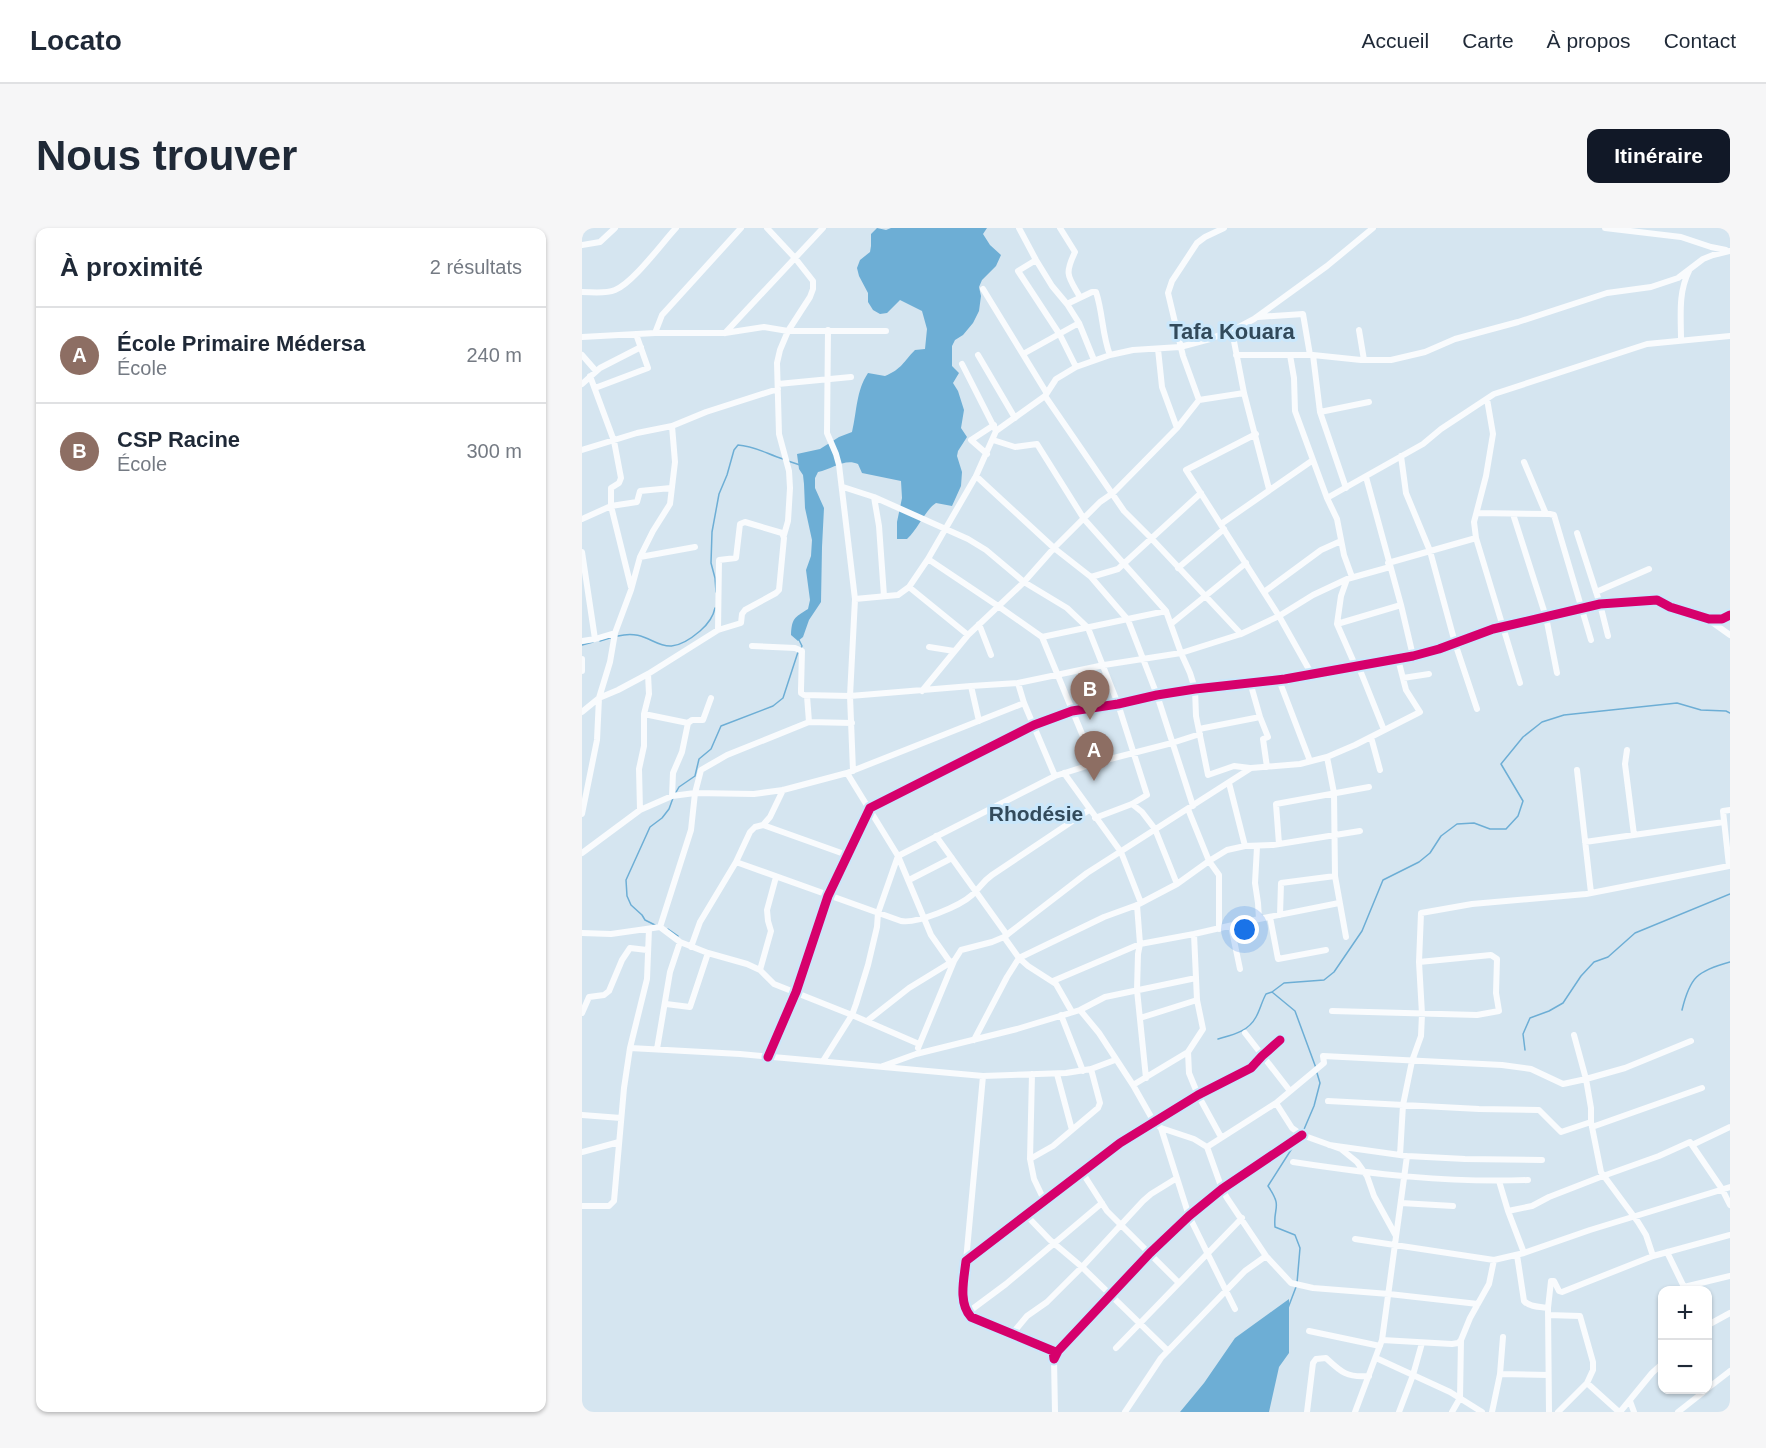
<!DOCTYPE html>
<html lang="fr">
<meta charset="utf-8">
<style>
body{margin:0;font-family:Helvetica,sans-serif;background:#f6f6f7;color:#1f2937}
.controls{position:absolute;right:18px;bottom:18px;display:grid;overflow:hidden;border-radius:12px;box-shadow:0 2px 4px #0004}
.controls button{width:54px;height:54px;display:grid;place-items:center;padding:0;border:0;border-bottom:2px solid #e0e1e3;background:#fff;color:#1f2937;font:30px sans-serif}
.you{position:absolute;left:663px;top:702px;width:21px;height:21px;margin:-15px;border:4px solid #fff;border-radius:50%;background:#1a73e8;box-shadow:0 0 0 9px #1a73e833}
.badge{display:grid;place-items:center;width:39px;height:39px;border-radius:50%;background:#111827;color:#fff;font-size:20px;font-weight:700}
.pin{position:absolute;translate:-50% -50px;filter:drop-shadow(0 2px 3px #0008)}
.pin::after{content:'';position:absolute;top:32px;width:21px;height:18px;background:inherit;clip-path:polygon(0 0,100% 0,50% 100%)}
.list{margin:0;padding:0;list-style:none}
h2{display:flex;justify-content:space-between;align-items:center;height:78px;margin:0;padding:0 24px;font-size:26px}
h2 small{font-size:20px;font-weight:400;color:#747a83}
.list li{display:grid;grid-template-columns:39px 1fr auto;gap:18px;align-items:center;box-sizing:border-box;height:96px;padding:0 24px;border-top:2px solid #e0e1e3}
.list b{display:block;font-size:22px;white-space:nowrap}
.list p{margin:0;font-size:20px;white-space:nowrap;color:#747a83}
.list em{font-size:20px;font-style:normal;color:#747a83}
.map{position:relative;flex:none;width:1148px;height:1184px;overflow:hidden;border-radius:12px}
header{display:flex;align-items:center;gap:36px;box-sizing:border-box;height:84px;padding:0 30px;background:#fff;border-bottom:2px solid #e0e1e3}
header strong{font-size:28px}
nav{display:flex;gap:33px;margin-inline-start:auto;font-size:21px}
.intro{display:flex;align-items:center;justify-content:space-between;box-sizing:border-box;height:144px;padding:0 36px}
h1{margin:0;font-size:42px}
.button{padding:15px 27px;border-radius:12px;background:#111827;color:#fff;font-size:21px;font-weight:700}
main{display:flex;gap:36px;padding:0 36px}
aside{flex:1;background:#fff;border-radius:12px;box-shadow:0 2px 4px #0004}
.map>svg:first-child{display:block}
.water{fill:#6daed5}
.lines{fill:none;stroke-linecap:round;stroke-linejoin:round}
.stream{stroke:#6daed5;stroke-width:1.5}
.minor{stroke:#f9fbfd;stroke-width:6}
.cycleway-casing{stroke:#cae7fb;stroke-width:13}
.cycleway{stroke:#d6006c;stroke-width:9}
.labels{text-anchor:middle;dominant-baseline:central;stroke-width:6;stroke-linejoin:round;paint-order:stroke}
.neighbourhood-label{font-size:21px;font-weight:bold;fill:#324a5b;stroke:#cae7fb}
.quarter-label{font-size:22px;font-weight:bold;fill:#324a5b;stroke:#cae7fb}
</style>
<header>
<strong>Locato</strong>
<nav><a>Accueil</a><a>Carte</a><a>À propos</a><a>Contact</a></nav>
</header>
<div class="intro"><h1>Nous trouver</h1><a class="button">Itinéraire</a></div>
<main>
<aside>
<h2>À proximité<small>2 résultats</small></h2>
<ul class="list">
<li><span class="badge" style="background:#8d6e63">A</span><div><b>École Primaire Médersa</b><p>École</p></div><em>240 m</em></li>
<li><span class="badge" style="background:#8d6e63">B</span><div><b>CSP Racine</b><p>École</p></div><em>300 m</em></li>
</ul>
</aside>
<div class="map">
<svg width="1148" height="1184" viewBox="0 0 1148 1184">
<rect width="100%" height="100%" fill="#d5e5f0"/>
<path class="water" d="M295,0L304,2L309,0H405L401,6L408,17L419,27L414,38L400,52L397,59L399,68L397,83L391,95L381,107L373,112L370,118V138L377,145L371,155L376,163L382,182L379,200L385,209L376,223L375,228L380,244L379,258L370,278L354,275C343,282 337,300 325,311H315V294L320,270L319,253L280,245L276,236C263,230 250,241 236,244L233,250V260L242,280L240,319L239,374L227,392L221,409L216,413L209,407C210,390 212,390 226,381L228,372L224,342L229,328L230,312L223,280L222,256L221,247L217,241L215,226L238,221L257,209L270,204C275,183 274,163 286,145L303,148C320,141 321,134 333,122L343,121L345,101L340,83L318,72L305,85L298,86L291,82L286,74V65L277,48L275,40L278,32L288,24L289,18V6Z
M707,1071V1125L697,1139L687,1184H598L622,1155L653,1110Z"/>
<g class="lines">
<path class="stream" d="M206,233L218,237
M134,364L133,350L129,335L130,304L137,266L145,247L152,222L156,217C173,218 185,226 201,231
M36,408C74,398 76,439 118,403C125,397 131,390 133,380
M217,412L220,418L219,420
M18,413L31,409
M0,417L11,414
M93,566L97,559L113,548L117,531L129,521L139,498L191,478L201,470L216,424
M73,697L63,692L60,687L49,677L45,668L44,652L68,599L80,590L87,581L91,570
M86,701L96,708
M690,764L713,783L734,840
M1100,782C1108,749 1115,743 1148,734
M636,811C650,807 666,804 674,789C678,782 680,773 684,766L690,764L702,755L742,752L752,744L780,703L801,652L837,634L848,625L859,608L875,596L892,595L908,601H924L936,588L941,573L919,536L941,509L960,494L982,487L1095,475L1119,482L1144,483L1148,485
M943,822L941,806L948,790L967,783L981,775L999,748L1012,734L1026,729L1053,705L1148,666
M720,906L732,878L738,855L735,845
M714,914L686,958C701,980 691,978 693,999L713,1007L718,1020L715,1055
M706,1080L714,1059"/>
<path class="minor" d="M185,0L213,30L231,53V61L228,69L206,103L198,122L195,135L197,206L207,243L208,260L206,293L202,307
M437,0L454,32L470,58L485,76L497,95L512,132
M478,0L493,24C482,47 486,48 498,69
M1023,0L1099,9L1129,19L1144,22
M0,17L18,14L33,0
M454,32L436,43L478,107L494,139
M401,61L464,164
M0,64C11,64 23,66 33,62C51,55 80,15 94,0
M485,76L510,64H514C521,85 520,107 528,127
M676,89L721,86L728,127
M246,102L245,205L254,226L257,237L273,371L268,468L271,543
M777,102L782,132
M650,103L662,165L687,261
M73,105L80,87L159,0
M143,105L241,0
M0,109L73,105H143L182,99L206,103H304
M1099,112C1099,88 1096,65 1107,43
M576,121L580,159L595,200
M441,126L497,95
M0,127L14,143
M396,127L433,190
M654,127H731L779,132H809L843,124L873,111L936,94L1025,65L1069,59L1096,50L1121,31L1131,27L1148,23
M708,127L712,150L713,183L731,232
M731,127L738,184L764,260
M380,136L414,203
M0,156L18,140L59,119
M196,156L269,149
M13,160L66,140L54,106
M463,168L542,283L569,310L659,406
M905,171L911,206L904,248L892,294L894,310L938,455
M617,172L601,128L586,65L590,53L615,15L623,9L642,0
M738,184L787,174
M674,206L604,242L697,388L729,445
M411,212L433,219L455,216L502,291L584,383
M0,222L55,205L90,198
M405,226L389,212L412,197
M819,228L824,265L848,323L873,415L895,481
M942,234L964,286
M394,248L472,320L509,349L546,392L575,467L611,578
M784,249L819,377L831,428
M261,259L292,269L386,311L404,322L442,354L485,380L506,400L536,476L565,567L550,576L513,590
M292,269L297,298L302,368
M895,285L968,286L972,287L1009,412
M931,286L964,389L975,445
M0,291L29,278V260L37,255L39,250L32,213L8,148
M639,296L731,232L745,270
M995,305L1018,376L1026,408
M0,324L13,411L33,405
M58,329L113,319
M346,331L416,378L460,409L512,535
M806,335L894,310
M596,340L642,301
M509,349L536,341L619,265
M770,349L762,327L755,291L745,270L841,216L859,201L912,166L1065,116L1148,108
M765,351L759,368L755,396L773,437
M49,359L29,278L55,274L58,263L89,260
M327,359L386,407
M682,364L739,322L759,313
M1014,364L1067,341
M273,371L316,367L327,359L346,331L394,248L414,203L463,168L474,151L494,139L528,127L551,122L598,119L628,111L657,99L672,91L745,38L791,0
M1127,392L1148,407
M397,396L409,427
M589,396L664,335
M755,396L819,377
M0,413L13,411
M170,418L213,420L220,423L219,461V465L222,467L268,468L389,458L397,493
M347,419L372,423
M0,431V443
M776,437L802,502
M821,450L847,446
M697,452L728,533
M668,454L678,489L686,509L681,511L685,539
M436,455L442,475L473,548
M389,458L436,455L522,437L599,425L584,383L460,409
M340,463L386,407L442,354L472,320L518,274L531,265L595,200L617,172L662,165
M225,468L227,494
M0,484L17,470L36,462L66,446L136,402L159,395L160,386L163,382L194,365L197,362L202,310L200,305L163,294L158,296L154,330L137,332L136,402
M62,486L106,495
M617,501L678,489
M789,509L798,542
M1045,522L1043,536L1052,607
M745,529L773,517L838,484L824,462L816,431
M668,540L652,538L626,547L614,488L613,461L608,445L599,425L659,406L697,388L731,367L765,351L808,339
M995,542L1009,665
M265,545L316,628L349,707L368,734
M482,545L539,624L559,675
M647,555L663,618
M90,568L91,545L100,524L106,495L110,492H121L129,470
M550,576L560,584L573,601L595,656
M606,581L627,633L637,647V701
M58,582L57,541L62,518V486L67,466L66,446
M0,586L15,512L17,470L28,434L33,405L49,362L58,329L71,303L88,276L93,234L90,198L124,184L196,161
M181,597L265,627
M354,608L425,707
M1003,614L1142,594
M697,616L694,576L787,559
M675,619L673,655L676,675L677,691
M0,625L58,582L90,568L113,565L172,566L201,562L265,545L442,475
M154,634L319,693C335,696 378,678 390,667C398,660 400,654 410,647L507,582
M327,652L370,630
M555,677L558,716L556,726L555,762L564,850
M698,687L699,655L753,648
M688,689L696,731L744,722
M649,698L658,741
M78,699L109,602L113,565L119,542L145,527L227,494L270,495
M0,705L29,706L78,699L98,714L126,725L165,736L178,742L192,756L270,787L337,816
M422,709L505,645L669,540L718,536L745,529L752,565L753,648L764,709
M109,719L118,694L154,634L168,604L173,599L181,597L188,589L201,562
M178,742L189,703L186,693L185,682L194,649
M471,753L558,716L612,706L677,691L757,675
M84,776L108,779L126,725
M498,782L517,805L551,857L572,894L579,900L612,911L625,919L640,961L645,970L684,1028L709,1055L731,1060L807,1066L896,1076
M750,783L895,787L917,783L914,765L915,731L909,727L837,734
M0,785L7,769L22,767L27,763L40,732L48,720L65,722
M479,787L501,843
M558,790L615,772
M285,793L327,760L371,733
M663,805L708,863
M392,812L425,749L437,730L522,689L555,677L595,656L627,633L645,622L663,618L691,617L778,603
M698,812L680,828L669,840L616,867L538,915L384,1033C382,1051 376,1075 389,1089L471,1123L472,1131L476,1123L568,1025L607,988L640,961L720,907
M48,820L158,826L401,848L484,845L509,841L533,832
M336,820L372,733L379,722L410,714L422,709L437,730L446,738L474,756L490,784
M75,821L88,744L98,714
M606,824L607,845L616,867L639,909
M186,829L214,764L246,668L288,580L452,497L490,483L536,476L575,467L613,461L703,451L831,428L857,421L911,401L1018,376L1075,372L1088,379L1127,391H1140L1148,387
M241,833L270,787L274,776L286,737L295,699L296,685L316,628L473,548L524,532L590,515L618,506
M301,838L334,826L435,801L498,782L523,769L614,750
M450,846L448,931L452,951L462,972
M475,846L490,902
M551,857L606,824L621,801L615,772L612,706
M746,873L897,881L957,882L979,904L1009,894
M694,875L710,900L720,907L759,921L775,934L785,948L792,968L814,1008
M0,887L39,890
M1010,899L1120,860
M579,900L607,988L653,1081
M747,917L825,928L883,931L960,932
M1110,917L1148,899
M625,919L694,875L742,835L741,828L920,837L949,841L981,856L1004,851L992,807
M0,924L37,914
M818,927L821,877L830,833L839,808L840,786L837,734L839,685L890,676L1004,666L1147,638L1141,583L1148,582
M448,931L471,918L516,880L518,875L509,841
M711,934C790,946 865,955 946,952
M500,944L525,983L597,1055
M917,953L926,983L942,1025
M819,975L871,978
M0,978H27L32,973L42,860L48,820L65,751L67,701
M926,983L950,978L967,969L1021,948L1077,928L1108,914L1140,961L1148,977
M444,987L468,1012L500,1039L586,1123
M773,1011L912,1032
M1085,1024L1102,1059
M935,1027L942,1073C947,1079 958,1079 966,1080
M1071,1028L1064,1007L1056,994L1019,944L1009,894V880L1004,851L1043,840L1109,813
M384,1033L401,848
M1103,1062L1102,1059L1148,1048
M385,1085L424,1056L520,975
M966,1087L998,1088L1011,1134V1142L1005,1155L976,1184
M1126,1097L1148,1085
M727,1103L798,1118
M430,1106L445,1088L465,1074L500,1039L561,973L569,966L595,950
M800,1112L870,1116L876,1115L879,1112L888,1090L907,1056L912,1032L942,1025L1008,1002L1148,959
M534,1120L660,990
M794,1130L868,1164L900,1184
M472,1131L473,1184
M918,1146L921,1109
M1005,1155L1037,1184
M1126,1160L1148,1143
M1048,1173L1052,1184
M543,1184L579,1130L663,1043L684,1028
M725,1184L731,1135L734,1131L744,1130C759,1144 765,1150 787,1148
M773,1184L800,1112L825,928
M817,1184L831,1147L840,1115
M870,1184L878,1170L879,1112
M910,1184L918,1146L966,1147
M967,1184L966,1080L969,1053H972L977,1063L980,1064L1071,1028L1148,1007
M1038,1184L1070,1145L1080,1136
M1096,1184L1124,1162"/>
<g class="cycleway-casing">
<path id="cycleway" d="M698,812L680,828L669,840L616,867L538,915L384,1033C382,1051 376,1075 389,1089L471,1123L472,1131L476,1123L568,1025L607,988L640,961L720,907
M186,829L214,764L246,668L288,580L452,497L490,483L536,476L575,467L613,461L703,451L831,428L857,421L911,401L1018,376L1075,372L1088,379L1127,391H1140L1148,387"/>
</g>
<use href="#cycleway" class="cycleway"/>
</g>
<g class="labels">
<g class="neighbourhood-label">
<text x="454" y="585">Rhodésie</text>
</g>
<g class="quarter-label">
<text x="650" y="103">Tafa Kouara</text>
</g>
</g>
</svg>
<div class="controls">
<button>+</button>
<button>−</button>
</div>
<div class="you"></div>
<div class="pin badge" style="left:512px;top:553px;background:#8d6e63">A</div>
<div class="pin badge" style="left:508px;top:492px;background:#8d6e63">B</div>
</div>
</main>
